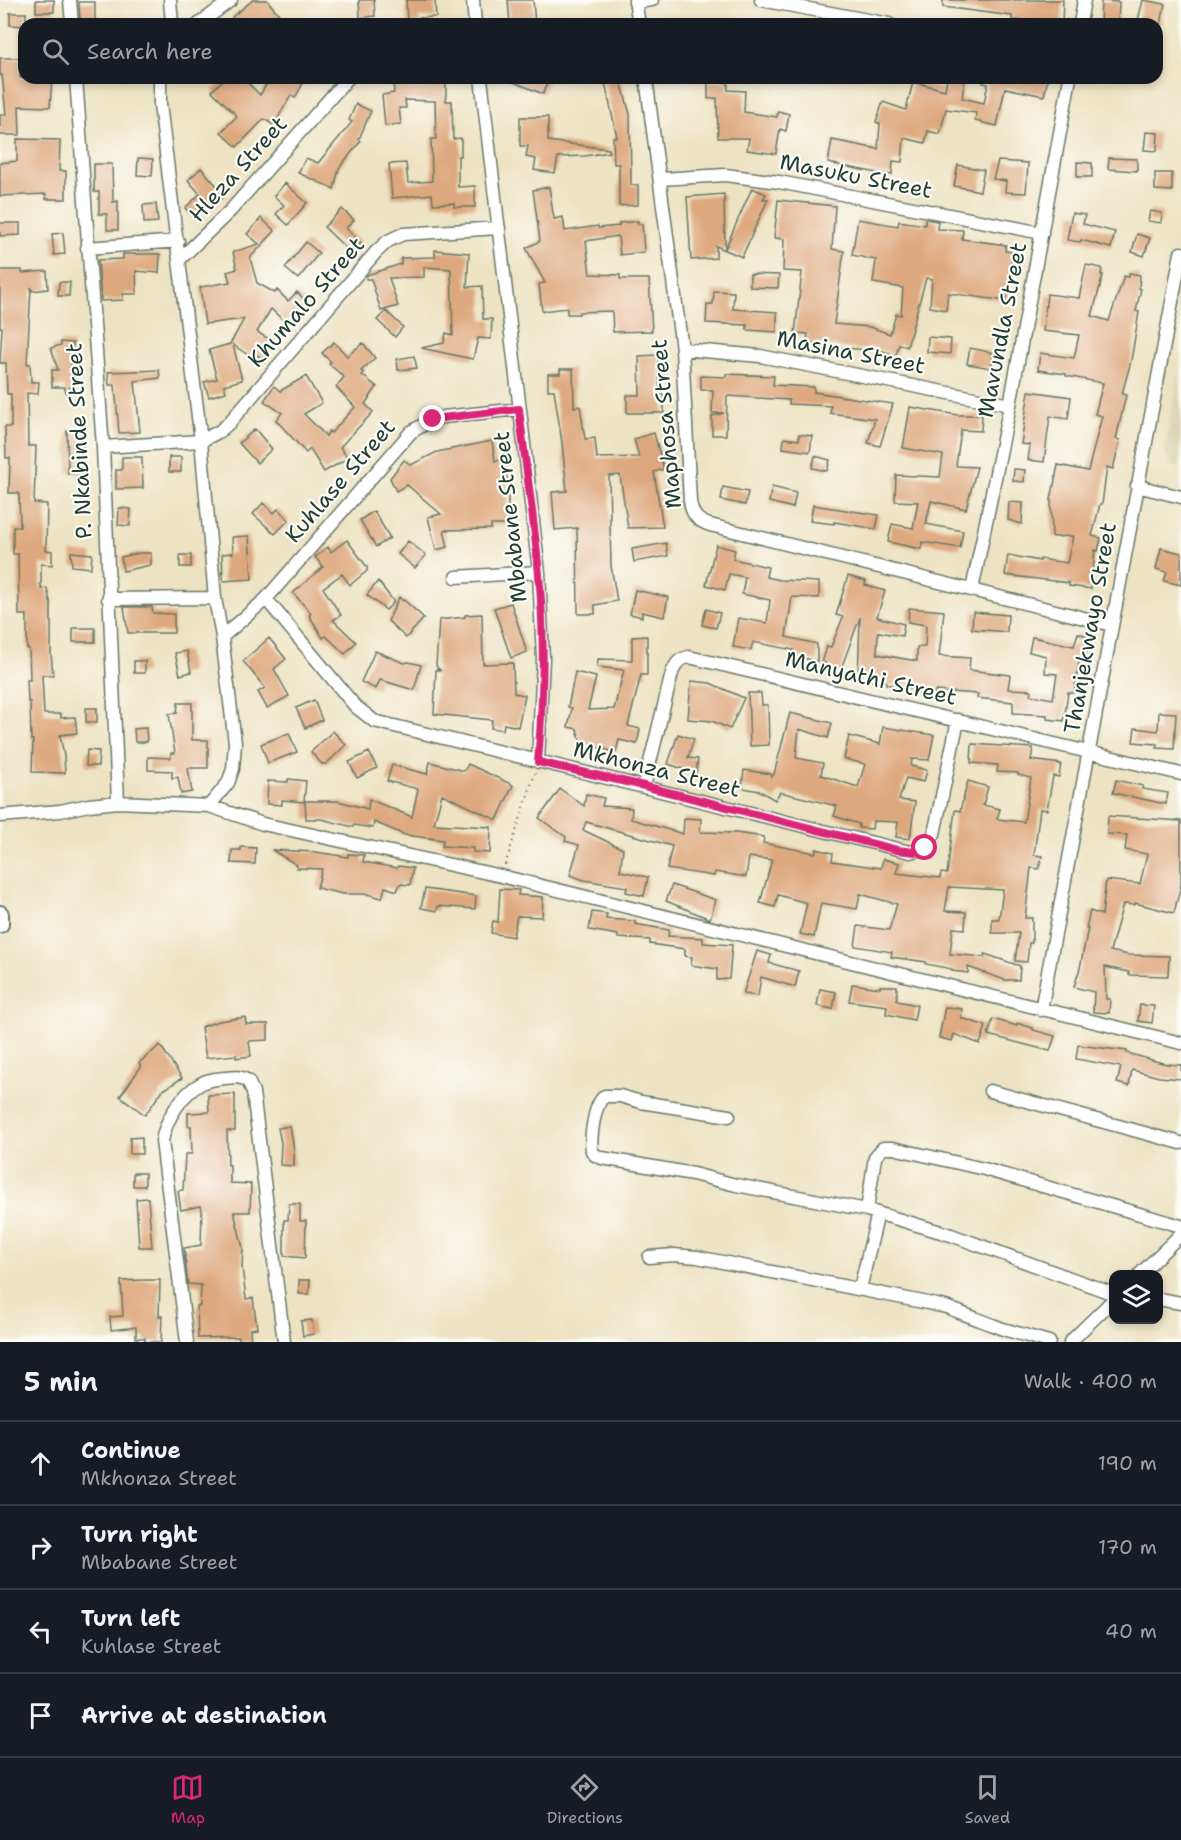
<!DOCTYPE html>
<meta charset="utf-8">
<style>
body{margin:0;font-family:"Shantell Sans",sans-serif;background:#20242c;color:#f1f3f6}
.controls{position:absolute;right:18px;bottom:18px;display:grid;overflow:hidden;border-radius:12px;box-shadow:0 3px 9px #0003}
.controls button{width:54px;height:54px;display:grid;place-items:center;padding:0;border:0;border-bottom:2px solid #363941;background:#171b24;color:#f1f3f6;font:30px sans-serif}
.stop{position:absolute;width:18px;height:18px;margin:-14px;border:4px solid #db2777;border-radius:50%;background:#fff}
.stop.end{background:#db2777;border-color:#fff;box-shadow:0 2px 6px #0008}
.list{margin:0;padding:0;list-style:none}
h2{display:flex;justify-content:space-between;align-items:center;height:78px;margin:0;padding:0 24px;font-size:26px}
h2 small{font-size:20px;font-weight:400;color:#9ea1a6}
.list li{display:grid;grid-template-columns:39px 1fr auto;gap:18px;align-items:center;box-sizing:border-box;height:84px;padding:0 24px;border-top:2px solid #363941}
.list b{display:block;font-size:22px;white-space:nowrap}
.list p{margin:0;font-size:20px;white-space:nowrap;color:#9ea1a6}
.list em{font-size:20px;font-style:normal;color:#9ea1a6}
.icon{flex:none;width:33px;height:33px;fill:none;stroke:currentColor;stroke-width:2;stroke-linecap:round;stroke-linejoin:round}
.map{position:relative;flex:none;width:1181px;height:1342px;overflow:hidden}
.search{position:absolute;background:#171b24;box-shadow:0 3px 9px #0003;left:18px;right:18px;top:18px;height:66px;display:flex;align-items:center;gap:15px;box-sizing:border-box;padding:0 21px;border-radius:18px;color:#9ea1a6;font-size:22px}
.sheet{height:414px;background:#171b24}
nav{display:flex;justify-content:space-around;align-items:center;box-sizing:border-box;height:84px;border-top:2px solid #363941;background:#171b24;font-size:16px;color:#9ea1a6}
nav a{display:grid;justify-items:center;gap:3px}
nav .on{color:#db2777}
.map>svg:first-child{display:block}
.built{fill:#dbd5b5}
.building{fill:#dea87e}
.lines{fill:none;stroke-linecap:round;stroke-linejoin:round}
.minor-casing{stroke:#677766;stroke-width:15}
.tertiary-casing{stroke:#677766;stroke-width:20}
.path{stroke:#677766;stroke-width:2;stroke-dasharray:1.5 4.5;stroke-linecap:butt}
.minor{stroke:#fff;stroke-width:12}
.tertiary{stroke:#fff;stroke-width:16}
.route{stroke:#db2777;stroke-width:8}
.labels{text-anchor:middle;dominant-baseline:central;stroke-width:4.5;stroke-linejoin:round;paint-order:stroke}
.street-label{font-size:22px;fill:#1f3d34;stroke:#fdfcf7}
</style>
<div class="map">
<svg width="1181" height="1342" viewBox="0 0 1181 1342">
<rect width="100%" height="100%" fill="#fdfcf7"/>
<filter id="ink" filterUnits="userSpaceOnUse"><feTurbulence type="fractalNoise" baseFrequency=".0167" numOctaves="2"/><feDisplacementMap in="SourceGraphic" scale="12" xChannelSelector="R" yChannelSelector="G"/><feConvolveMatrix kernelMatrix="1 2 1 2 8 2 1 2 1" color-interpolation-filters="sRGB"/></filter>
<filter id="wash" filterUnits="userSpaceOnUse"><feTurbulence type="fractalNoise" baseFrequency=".008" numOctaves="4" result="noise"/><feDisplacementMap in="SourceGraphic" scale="24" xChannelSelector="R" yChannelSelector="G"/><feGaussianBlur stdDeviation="1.35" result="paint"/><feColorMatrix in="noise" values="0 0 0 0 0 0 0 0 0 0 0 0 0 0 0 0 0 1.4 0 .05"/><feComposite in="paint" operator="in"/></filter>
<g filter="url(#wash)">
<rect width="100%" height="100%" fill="#ede3c3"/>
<path class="built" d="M1181,362V468L1173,466L1164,452Z"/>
<g id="blocks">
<path class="building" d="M36,0H54V12H36Z
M253,0H267L281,17L272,24H240L232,17Z
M359,0H374L375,16L360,18Z
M406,0H435L436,17L419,18L420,24H407Z
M508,0H533L535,24H510Z
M943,0H1063L1062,24L1012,20V16L943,7Z
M1143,0L1165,4L1161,24H1137Z
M1101,1L1119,2L1118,24H1100Z
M79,2H95V21L80,22Z
M10,13H26V24L24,26L10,25Z
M0,58H20V78H52L50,107L19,106L20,135H0V115H6L2,75H0Z
M225,78H243L260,95L270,78H295L303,83L295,98L291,95L274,125L264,119L237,147L221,132L237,116L212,91Z
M393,78H446V101H452L453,139L461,138V156H458V187L475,186V207H454V203L433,204L432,194L392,198L389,164L406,163L408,183L432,181L431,139H436L435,101L405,100L406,108H399L401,124L385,126L382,95L394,93Z
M504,78H542L548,81L543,94Z
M604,78H620L630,114L631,185H638V205L619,206V164H614L613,137H617Z
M947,78H965L962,98L984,103L988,84L983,83V78H1048L1044,96L1005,88L997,126L975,121L976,113L946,109L940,134L928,131L925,143L904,138L902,162L893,161L892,175L877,173L828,163L832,140L878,149L880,124L876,122L883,102L906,110L913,82L945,90Z
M708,82H728V90L745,91L744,112L777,117L778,111L789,114L786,131L780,129L776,154L747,150L749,138H718L717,98L708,99Z
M356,104L371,111L359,139L361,141L339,168L334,189L298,173L306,158L318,163L352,122L349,120Z
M520,117H548V141L609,149V152L585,156L558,157L555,173L534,170L536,159L526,157L528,146H520Z
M1146,132L1158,133L1157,151L1144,150Z
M17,139L60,140L59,171H66V199H46V194L0,196V163L17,161Z
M138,158L153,159L152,176L137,175Z
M1109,158L1137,159V171L1108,169Z
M998,161L1028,163L1026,193L1005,192L1006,181L993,179Z
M1077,162L1092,163V177H1077Z
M94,164H112L113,202L118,201V230H107V214H99V192H94Z
M958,165L984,170L980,191L954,186Z
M201,168L225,195L212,207L208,203L193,217L185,208L200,194L188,180Z
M1155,173H1172V191L1155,190Z
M285,183L307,203L288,225L276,214L284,205L274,196Z
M549,187L554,219L563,217L565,231L598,226V228L619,226V223L638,221V224H642L644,252L620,255L618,236L586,241L590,274L620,275V279H649L652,331L613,332L612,311L579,312V314H567V308L542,311L539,284L545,283L526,248L540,241L533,190Z
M752,188L766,194L763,199H768L742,257L716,246V258L691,260L687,197L724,194L725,249Z
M778,200L835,206L832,249L844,251L834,324L870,327L890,334L896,314L901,315L903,288L873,283L876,260L852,255L858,219L898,226L899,221L925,225V219L938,221L937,229L963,230L962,239L1006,245L1005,251L1013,252L1006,301L948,293L946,310L930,307L932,279L926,278L907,347L899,344L896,355L868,347V350L845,348L807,342L808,334L795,333L802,272L783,271L784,239L774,238Z
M156,204L158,222L144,223L143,205Z
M342,209L354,220L346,228L361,243L351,253L324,227Z
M1150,211L1162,213L1161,223L1148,221Z
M1072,213L1085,215L1083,224L1115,232L1111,248L1081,240L1080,242L1067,240Z
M261,218L275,231L250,258L257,283L275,293L277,290L288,301L297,292L306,301L286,323L271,309L257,332L274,342L263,359L253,353L251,357L233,345L242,380L224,385L226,392L209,397L204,382L217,379L209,350L230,344L244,319L205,324L200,287L230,282L227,272L237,269L233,252L259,244L247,234Z
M0,223H20V235L0,236Z
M63,233L65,254L54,255L52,234Z
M1137,234L1150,238L1144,256L1132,252Z
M306,242L319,253L298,279L285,268Z
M435,250L469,253L467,287L482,286L483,319H492L491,339L478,338L473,359L421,348L444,343L446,333L453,335L451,269L424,267V277L389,278L398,306L381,311L371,279H366L367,275L401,264V258L435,257Z
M123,254H160L159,273L136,271L137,294H123V300L101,301L98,260L123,259Z
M1086,265L1102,268L1101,275H1103L1092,316L1109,321L1124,276L1129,277V273L1140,275L1139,288L1141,289L1136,311L1139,312L1131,361L1122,394L1126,395L1116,439L1120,440L1113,469L1107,467L1102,504H1100L1092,536L1101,538L1098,551L1095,550L1091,589L1069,586V583L1005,575L1008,555L1040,561V559L1067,563L1073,536L1052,537L1051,500L1058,465L1088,471L1102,416L1095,414L1103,383L1066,376V374L1038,370L1040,353L1074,358L1079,335L1043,331L1047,294L1079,298Z
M0,270H22V273L47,271L48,289L32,291L31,287L27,364H30L31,382H39L38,394L27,393L28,446H36L34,503L47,504L46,550L52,551V565L41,564V589L47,588L51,605V653L53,675H42L44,714H61V718L75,717L77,733L60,735L64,756L65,773L32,772L33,740H31L30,702H28L27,680H30L29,649H27V615H19L18,554H13V527H20L19,493H9L10,458H6L5,427H11V394H7L6,363H0L2,327H0Z
M750,274L779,275L778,288L750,287Z
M59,282H70L69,296H58Z
M714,291L734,292L733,309L777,312V332L747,330V325L706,323L707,304H713Z
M386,311L403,327L395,337L377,320Z
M928,337L951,339L950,354L927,352Z
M61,342L73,343L71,369H75V387H70L69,400L64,387H52V370H58L51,348L61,345Z
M334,342L347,356L363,343L375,358L361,371L364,373L362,375L377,387L365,404L373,412L340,447L348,458L324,472L310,449L306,453L276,420L282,413L264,401L274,386L280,391L306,376L322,403L304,414L326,436L329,431L331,433L355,407L336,387L344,377L329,364L331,362L322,353Z
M970,348L994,353L991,368L967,364Z
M658,355L660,395H664V413H627V395H640L639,356Z
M414,356L417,368L398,370L397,359Z
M560,369H573L574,407L580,406L585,439L595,438L597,458L639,457L634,439L654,433L664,469L654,472L663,527L628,528L620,475L609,476L611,566L617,601L595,605V614H578L577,528L555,530L552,492L567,491L562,443L554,390H548V374H560Z
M159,370L160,378L135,381L140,432L119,433L115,385H109L108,372Z
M726,374L774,376L773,385L814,387V392L893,404L880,446L868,443L875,419L830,413L831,406L789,404V400L727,396L726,435H712V416L724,413H712L713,390H701V376L726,377Z
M1029,391L1071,397L1068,419L1050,416L1044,462L1028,460L1030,445L1021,444Z
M910,407L958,415H982L981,431L961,430L956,466L977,467L966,509L931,501L926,524L963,531L960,548L922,542L921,549L888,542L892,524L913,528L918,502L895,501L896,475L940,477L943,455L903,448Z
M255,429L272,449L257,463L239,443Z
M67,431H83V474L68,473Z
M799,434L812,436L810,452L783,448L784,438L799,440Z
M492,441L495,461L504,459L508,484V525H491V529L444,530L448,547L436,550L428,517L441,514L407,485L396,491L390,478L404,460L411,465L437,452Z
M815,456L830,460L827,471L812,468Z
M122,457H142L143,488L116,489V470H122Z
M169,457H181V472H169Z
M1014,469L1025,470L1024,482L1013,481Z
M723,487L748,492L745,505L721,500Z
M772,487L796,493L793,508L769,502Z
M1009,502L1023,503L1022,524L1008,520Z
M263,503L274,513L278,509L289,520L275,534L253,514Z
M813,505L879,515L876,529L834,522V524L810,521Z
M119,508L131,509L130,526L118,525Z
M374,511L390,538L376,547L360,520Z
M249,536L252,579L223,581L222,554L233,553L232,537Z
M347,540L367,567V571L350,585L342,574L323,588L341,615L333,620L356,642L345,654L326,636L323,638L309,615L311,613L293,593L323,567L315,557L328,547L331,552Z
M408,541L426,555L415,568L398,554Z
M666,543L668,556L634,562L632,549Z
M716,545L735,550L733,559L768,567L766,577L780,580L819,582V598L792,597L786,637L817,644V661L792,656L794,650L753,642L751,650L733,647L738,618L767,623L770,600L742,594L745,577L729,574L725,590L706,585Z
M1161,548L1181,553V585L1164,581L1167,572L1156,569Z
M71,552L92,554L91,568L72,566Z
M139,553H151V565L123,571L121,557Z
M180,555H191V567H180Z
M848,576L866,581L865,585L885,591L877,617L904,624L902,636L878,632L877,654L917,661V647H925L926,625L908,622L909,608L944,611L939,656L970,658L969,670L1010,675L1008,689L1031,690L1030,695L1053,699L1057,674L1045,673L1046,656L1029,652L1032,637L1074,646L1078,633L1090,637L1084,658L1080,657L1074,693L1068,692L1064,721L1047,719V715L1013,713V702L977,698L978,694L935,691L934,695L919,693V690L886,684V681L858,680L860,617L838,677L822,671L825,663H822L827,646L831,647L843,617L836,615Z
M378,581L394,602L386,610L367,595Z
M635,590L668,597L664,617L642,612V617L630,614Z
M399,597L403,601L404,600L424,618L406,638L388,621Z
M511,603L527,652L511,658L494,608Z
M124,607H152L153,613L174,614V633H128Z
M706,609L720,613L716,628L702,625Z
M973,612L1008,615L1007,632L972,629Z
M482,614L483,664L513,663L514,693L525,695L518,727L504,724L503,730L491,728L492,720L434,714L436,669L441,671L436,666L439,620L465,617V615Z
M73,628H95V642H73Z
M647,636V675H641L628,726L640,729L637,744L619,740L616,752L595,747L583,750L577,729L568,727L572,708L568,707L575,672L596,677L588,710L614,709L624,670L597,667L598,659L632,660V637Z
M269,638L286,659L274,669L289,696L267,708L258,692L265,688L243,661Z
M187,651L191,672L180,675L175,653Z
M375,651L404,663L409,662L421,665L414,690L380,680L376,689L361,682Z
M134,661H145V673H134Z
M691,681L710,683L744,698L730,729L712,721L688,719Z
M748,693H761L762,705H768L769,745L750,746Z
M314,700L322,720L305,728L296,708Z
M178,703H192V740H208V768H188L192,792L181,794L178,777L172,778V771L148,770V757L171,758V753H175L169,714L177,713Z
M86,708H97V722H86Z
M1159,712L1176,713L1174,749L1157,748V744L1133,742L1135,728L1158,731Z
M790,713L832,723L828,738L799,729L796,758L823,763L821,775L858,787L865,764L844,759L849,736L880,744L883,727L934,735L929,760L912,759L911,766L927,770L924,782L906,778L899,800L915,802L910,839L896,837L898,822L873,821L872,829L859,828V824L834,816L837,806L780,792L775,800L760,791L742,788L744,770L771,774V778L774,774Z
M146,728L147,742H135L134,729Z
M333,731L346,745L326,764H322L311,752Z
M289,733L297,752L268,763L261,744Z
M678,734L694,739L688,758L698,759L696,773L668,764Z
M972,744L1033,748L1031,760L1061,764L1059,777L1053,776L1047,810L1040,809L1034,855L1042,856L1039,869L1031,868L1025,918H1032V943H1029L1027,962L1015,961L1019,933H992V919H999L1003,890L949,887L945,911L966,912L965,929L953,928L950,954L984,957L985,954L1020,966L1019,980H1005L968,967V973L952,971V969L926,964V962L891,957L892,952L855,946L858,926L889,930L897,904L860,894L857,909L821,903L814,937L800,934L807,903L778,895L775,907L760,903L772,860L749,857L746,877L715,872L714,876L667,869L672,846L586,822L583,830L623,849L620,871L648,877L644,896L626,892L627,887L584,880L570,875L579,845L565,841L566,837L539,818L560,789L584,806L586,794L604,798L602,806L632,808L631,819L683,834L684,818L701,819L700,832L736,833L764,837L763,843L815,853L816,849L833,853L832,861L881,868L883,859L899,863L896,873L940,878L941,873L947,874L955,810L960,811L968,781L988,787L983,805L1000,809L997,819L1024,822L1031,778L1018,775V773L997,772L998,765L971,763Z
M87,750L99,751L98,766H86Z
M369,752L377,768L357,778L349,762Z
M430,762L464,771L468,764L513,785L497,820L442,794L434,824L491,827L490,853L473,852V848L442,846L443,840L405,835L374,822L373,828L354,825L353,827L321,819H306L305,801H338L368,809L369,799L412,817L418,789L387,781L392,765L427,774Z
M288,779L306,781L304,802L282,800V805L267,804L268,781L288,782Z
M1116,780L1143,786L1142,789L1168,793L1166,804L1113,793Z
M1108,816L1181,821V885L1174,913L1135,903V905L1123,904L1110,951L1128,955L1169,956L1168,976L1129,975V972L1105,967L1106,999H1110L1109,1013L1093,1012L1094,992L1074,987L1080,968L1088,928H1086L1090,911L1102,915L1106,880L1140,884L1147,854L1125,850L1127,835L1107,834Z
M241,847L256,848L255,864L231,863L232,850H241Z
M272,850L316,852L348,857V854L364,855L363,862L397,868L398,866L413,868L410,885L400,884L397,891L385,887L382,898L367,894H343L317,888L322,869L296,868L297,865Z
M672,885L716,900L710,919L666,901Z
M425,889L476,896L475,909L438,906L437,911L421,908Z
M500,889L519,890L518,895L543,897L542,917L517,916L513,937L491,933L493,921L498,922Z
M592,912L607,914L606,919L635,921V924L669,930L668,936L703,938V943L732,945L729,979L717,980V969L691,965L692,957L685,956V949L650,944V940L618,938V935L589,930Z
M757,951L771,955L769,963L799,971L795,987L761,977L758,996L743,994Z
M852,984L880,988V986H897V1001L917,1005L914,1020L886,1014L887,1006L849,1001Z
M820,989L836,992L833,1009L817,1006Z
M1140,1005L1154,1006L1152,1023L1138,1021Z
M945,1007L962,1009L961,1018L986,1026L980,1044L954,1034L952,1041L939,1038Z
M245,1017L246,1024H268V1040L249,1041L251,1056L236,1058V1055L206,1058L201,1027L219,1021Z
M993,1019L1017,1026V1023L1033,1028V1030L1055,1036L1050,1051L988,1035Z
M160,1045L182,1078L162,1091L145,1115L120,1096L141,1067L139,1063Z
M1078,1045L1127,1051V1053L1166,1064L1181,1065V1079L1159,1077L1132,1070L1129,1086L1117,1083L1121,1067L1076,1059Z
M235,1094V1131H227L228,1165H230V1183L251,1184L250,1212H234L243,1248L242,1267L246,1299L253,1298L257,1328L250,1329L251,1342H239V1337L198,1338L197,1306H200L201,1285L188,1284L184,1248L201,1245L202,1211L201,1206L181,1210L178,1191L183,1190L185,1154H192L191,1126H188V1113L209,1112L208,1095Z
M290,1126L294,1150V1166L280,1165L281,1143L278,1128Z
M142,1137V1154H130V1138Z
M133,1173H145V1186H133Z
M148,1198L152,1247H139L136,1199Z
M289,1204H300V1221H306L305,1258L284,1256V1220H288Z
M142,1280H160L159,1316H162L161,1342H145V1338H136V1327L111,1330L110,1317L123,1316L121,1281Z
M299,1280H310L309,1294H299Z
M312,1320L314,1334L303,1336L301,1321Z"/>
</g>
</g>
<g filter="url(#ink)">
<use href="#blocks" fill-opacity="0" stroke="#677766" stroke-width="1.5"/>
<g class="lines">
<g class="minor-casing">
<path id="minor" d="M70,0L72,24
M170,0L172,24
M473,0L475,24
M635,0L639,24
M761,0L889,24
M635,2L652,0
M199,24L231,0
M1080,24L1084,0
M76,78L103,447L118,802
M160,78V104L201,441L215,598L222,637L235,743L233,769L228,783L209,806
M481,78L539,572L543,659L538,762
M646,78L682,349L690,501C692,515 697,521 710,525L1112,625
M661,179L725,175L779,182L1042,233
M87,248L178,241
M180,259L231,210L348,78
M682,349L760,356L1010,405
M103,447L201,441L220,431L229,423L376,252L388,241L403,234L499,228
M1137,486L1181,497
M456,577L539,572
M972,590L1010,405L1070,78
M108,599L215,598
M266,599L355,706L374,721L910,852L925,848L934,834L958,720
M222,637L266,599L411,432L433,419L443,417L519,409
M644,786L672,673C676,663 679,659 689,657L1181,774
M0,816L60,811L89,805L118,802L209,806L263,824L501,876L1181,1043
M1041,1010L1181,253
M990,1091L1181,1143
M729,1116L641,1102L620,1096H605C594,1103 590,1138 592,1151L595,1155L602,1158L693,1174L736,1185L867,1210L951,1235L1114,1294
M867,1210L875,1157L883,1148H893L984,1169L1181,1226
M649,1257L674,1255L697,1257L923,1302L946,1307L1003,1329L1049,1342
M1140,1274L1181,1234
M860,1289L878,1213
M1158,1299L1181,1303
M187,1342L162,1141C166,1118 182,1094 202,1083C209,1079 217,1079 225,1078C234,1077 241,1076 248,1081L253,1092L284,1342
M1070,1342L1114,1299"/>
</g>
<g class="tertiary-casing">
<path id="tertiary" d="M0,914V924"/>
</g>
<path class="path" d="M505,865L535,773"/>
<use href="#minor" class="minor"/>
<use href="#tertiary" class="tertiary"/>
</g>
</g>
<g class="lines" filter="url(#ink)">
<path class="route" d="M433,419L519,409C527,479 539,549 542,619C544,667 542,714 538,762L644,786L897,850L915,852L925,848"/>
</g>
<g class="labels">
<g class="street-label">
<text transform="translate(238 169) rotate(-48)">Hleza Street</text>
<text transform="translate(856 176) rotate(11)">Masuku Street</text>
<text transform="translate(306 302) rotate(-49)">Khumalo Street</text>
<text transform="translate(1002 330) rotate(-79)">Mavundla Street</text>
<text transform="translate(851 352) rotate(11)">Masina Street</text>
<text transform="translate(666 424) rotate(-95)">Maphosa Street</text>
<text transform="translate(79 441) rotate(-93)">P. Nkabinde Street</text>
<text transform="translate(340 481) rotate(-49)">Kuhlase Street</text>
<text transform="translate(510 517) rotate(-96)">Mbabane Street</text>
<text transform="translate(1090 628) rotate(-80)">Thanjekwayo Street</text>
<text transform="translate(871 678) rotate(13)">Manyathi Street</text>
<text transform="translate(657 769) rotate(14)">Mkhonza Street</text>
</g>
</g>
</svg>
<div class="controls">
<button><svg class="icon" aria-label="layers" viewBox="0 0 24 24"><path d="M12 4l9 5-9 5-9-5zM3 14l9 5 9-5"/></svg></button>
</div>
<div class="stop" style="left:925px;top:848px"></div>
<div class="stop end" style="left:433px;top:419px"></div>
<div class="search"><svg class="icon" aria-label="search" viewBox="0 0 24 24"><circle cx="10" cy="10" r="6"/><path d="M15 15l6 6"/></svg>Search here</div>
</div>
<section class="sheet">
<h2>5 min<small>Walk · 400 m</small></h2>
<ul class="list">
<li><svg class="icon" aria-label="ahead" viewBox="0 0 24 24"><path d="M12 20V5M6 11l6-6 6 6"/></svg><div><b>Continue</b><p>Mkhonza Street</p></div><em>190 m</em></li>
<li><svg class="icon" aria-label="right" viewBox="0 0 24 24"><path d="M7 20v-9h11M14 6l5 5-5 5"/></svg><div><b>Turn right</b><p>Mbabane Street</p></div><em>170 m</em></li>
<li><svg class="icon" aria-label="left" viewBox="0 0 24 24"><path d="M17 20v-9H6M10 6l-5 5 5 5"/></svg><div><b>Turn left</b><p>Kuhlase Street</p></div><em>40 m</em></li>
<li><svg class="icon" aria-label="arrive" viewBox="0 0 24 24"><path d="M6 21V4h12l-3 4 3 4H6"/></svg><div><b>Arrive at destination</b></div></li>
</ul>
</section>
<nav>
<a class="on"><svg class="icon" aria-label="map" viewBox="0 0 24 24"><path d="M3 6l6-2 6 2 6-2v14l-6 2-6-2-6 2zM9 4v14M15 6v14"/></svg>Map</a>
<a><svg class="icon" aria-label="directions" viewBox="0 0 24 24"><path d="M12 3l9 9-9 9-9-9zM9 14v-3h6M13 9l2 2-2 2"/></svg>Directions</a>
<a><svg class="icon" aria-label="saved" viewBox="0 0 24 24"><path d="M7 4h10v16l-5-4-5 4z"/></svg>Saved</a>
</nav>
